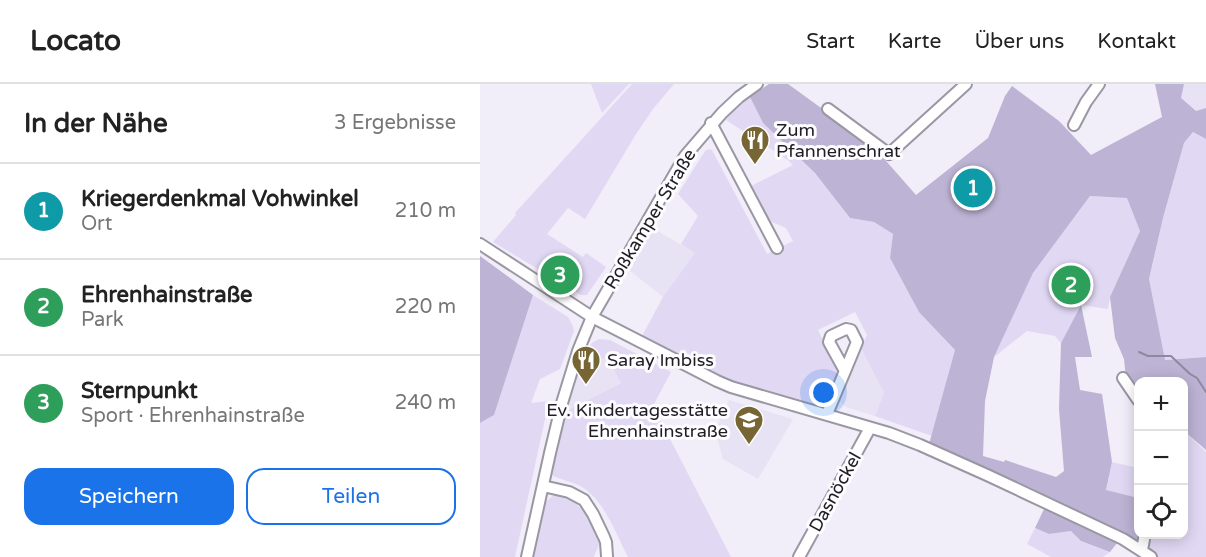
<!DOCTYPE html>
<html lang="de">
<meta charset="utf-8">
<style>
body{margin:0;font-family:"Varela Round",sans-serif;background:#f6f6f6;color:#222}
.controls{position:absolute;right:18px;bottom:18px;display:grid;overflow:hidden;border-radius:12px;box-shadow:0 3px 15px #0003}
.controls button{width:54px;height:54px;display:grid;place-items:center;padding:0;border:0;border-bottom:2px solid #e0e0e0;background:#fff;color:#222;font:30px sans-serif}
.you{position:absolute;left:344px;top:309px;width:21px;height:21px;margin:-15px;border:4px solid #fff;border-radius:50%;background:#1a73e8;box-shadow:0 0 0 9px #1a73e833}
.badge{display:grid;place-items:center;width:39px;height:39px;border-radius:50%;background:#1a73e8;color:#fff;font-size:20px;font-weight:700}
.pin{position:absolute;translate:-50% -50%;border:3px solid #fff;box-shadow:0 2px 6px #0006}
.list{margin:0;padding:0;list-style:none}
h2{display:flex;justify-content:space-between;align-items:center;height:78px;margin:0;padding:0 24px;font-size:26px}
h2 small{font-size:20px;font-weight:400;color:#767676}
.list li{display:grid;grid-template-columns:39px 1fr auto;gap:18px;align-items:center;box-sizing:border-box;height:96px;padding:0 24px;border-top:2px solid #e0e0e0}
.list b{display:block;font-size:22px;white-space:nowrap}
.list p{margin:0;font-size:20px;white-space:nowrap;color:#767676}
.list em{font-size:20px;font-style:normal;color:#767676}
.actions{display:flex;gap:12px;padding:18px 24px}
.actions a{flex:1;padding:14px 0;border:2px solid #1a73e8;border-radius:18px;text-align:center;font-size:21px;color:#1a73e8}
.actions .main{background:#1a73e8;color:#fff}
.icon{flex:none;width:33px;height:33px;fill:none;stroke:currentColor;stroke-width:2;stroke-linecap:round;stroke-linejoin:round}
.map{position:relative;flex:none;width:726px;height:473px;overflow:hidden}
header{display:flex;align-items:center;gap:36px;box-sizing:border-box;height:84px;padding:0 30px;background:#fff;border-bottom:2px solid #e0e0e0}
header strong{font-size:28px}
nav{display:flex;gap:33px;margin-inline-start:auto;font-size:21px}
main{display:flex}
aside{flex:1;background:#fff}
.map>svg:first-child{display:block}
.built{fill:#e8e2f5}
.green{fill:#e1d9f4}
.forest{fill:#bdb3d4}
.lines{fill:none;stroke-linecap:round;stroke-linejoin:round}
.stream{stroke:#9088a1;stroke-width:2}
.minor-casing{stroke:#9a97a2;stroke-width:14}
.minor{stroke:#fff;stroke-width:10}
.labels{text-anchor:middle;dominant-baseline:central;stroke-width:6;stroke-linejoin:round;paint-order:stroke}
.poi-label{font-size:18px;fill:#1f1d22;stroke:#fdfcff;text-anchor:start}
.street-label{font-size:18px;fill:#1f1d22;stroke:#fdfcff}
</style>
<header>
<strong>Locato</strong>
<nav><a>Start</a><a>Karte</a><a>Über uns</a><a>Kontakt</a></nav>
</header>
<main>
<aside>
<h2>In der Nähe<small>3 Ergebnisse</small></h2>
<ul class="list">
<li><span class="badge" style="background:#0f9aa8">1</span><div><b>Kriegerdenkmal Vohwinkel</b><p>Ort</p></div><em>210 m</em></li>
<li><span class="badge" style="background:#2e9e5b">2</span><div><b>Ehrenhainstraße</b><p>Park</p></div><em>220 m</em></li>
<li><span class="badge" style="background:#2e9e5b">3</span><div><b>Sternpunkt</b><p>Sport · Ehrenhainstraße</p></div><em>240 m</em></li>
</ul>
<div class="actions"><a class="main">Speichern</a><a>Teilen</a></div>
</aside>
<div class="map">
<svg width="726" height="473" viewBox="0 0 726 473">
<rect width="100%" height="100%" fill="#f1edf9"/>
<path class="built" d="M704,0H726V24L716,27L700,14Z
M170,143L216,169L183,213L149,186L151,184L153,179L151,178L153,173Z
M381,264L404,309L395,332L366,323L360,318V314Z
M106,267L129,277L141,299L86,327Z
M249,316L313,335L278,395L243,375L235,346Z"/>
<path class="green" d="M111,0H149L122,29Z
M152,0H194L173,25L156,50L105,135L88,124L67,150L103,173L106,169L126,183L107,211H101L13,158L36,131L35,129Z
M270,13L283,39L335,89L370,134L394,138L413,150L410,174L439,227L475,266L452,352L395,332L404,309L381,264L387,251L375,228L338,246L358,286L359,290L347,317L341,322H336L260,300L223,284L162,252L183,213L215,169L201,160L218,132L198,110L225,67L229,65L232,66L287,170L313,157L306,144L292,138L287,133L271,102L313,81L308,76L246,36L250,29Z
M713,48L726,55V273L684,276L669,195L683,134L704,59Z
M610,112L648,114L660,147L630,213L628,225L601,221L581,259L575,252L547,247L514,273L553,189Z
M53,211L88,233L93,242L94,247L80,285L60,295L51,319L69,317L35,473H0V339L14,331L16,325Z
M119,255L130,256L191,288L173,322L251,473H148C136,450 124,415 100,402C91,397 81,396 73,392L72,389L86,327L141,299L129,277L106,267L113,258Z
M704,347L726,368V473H663L668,451L704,450Z
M632,378L658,384V414L626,407Z
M74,411C93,414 105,425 113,442C115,446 118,451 119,455C121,461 115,468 114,473H53L65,418Z
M555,444L569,450L591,447L601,457L630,468L623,473H571L547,460Z"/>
<path class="forest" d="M289,0H308L384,55L407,78L436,111L508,54L525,12L532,2L579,37L611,71L682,33L675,0H704L701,14L716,27L726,24V55L713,48L704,59L683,134L669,195L685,276L726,273V366L704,347V298H658V311L646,294L644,275L635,254L630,213L660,147L647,114L610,112L553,189L514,273L505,317L503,372L524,378L525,376L576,393L584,387L579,325L581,259L601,221L612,273H595L600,306L622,310L632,378L626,406L658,414V450L663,451L661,458L644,450L630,468L601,457L591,447L569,450L555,444L565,423L446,371L475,266L439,228L410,174L413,150L394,138L370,134L335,89L283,39L270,13Z
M0,172L53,211L16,325L14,331L0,339Z"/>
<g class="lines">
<path class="stream" d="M659,268L668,272H691L710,290L717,294L726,308"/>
<g class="minor-casing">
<path id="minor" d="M348,25L409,70L486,0
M231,39L297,164
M594,41L606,18L619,0
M0,160L112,233L237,297L251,303L409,349L440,361L507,391L643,455L671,473
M643,294L658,316
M347,330L365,287L349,258L351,252L366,245L371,246L377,258L365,287
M63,402L89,408L104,416L113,430L124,453L126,458L127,472
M662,466L665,450
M47,473L70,369L82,319L98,267L112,233L205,72L242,29L259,13L277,0
M319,473L390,344"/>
</g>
<use href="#minor" class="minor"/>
</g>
<defs>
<g id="restaurant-pin" transform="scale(1.5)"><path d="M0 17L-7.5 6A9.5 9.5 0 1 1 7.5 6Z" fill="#776533" stroke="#fdfcff"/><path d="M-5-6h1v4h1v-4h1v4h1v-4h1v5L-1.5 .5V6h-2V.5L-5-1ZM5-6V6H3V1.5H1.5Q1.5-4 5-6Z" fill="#fff"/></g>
<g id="school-pin" transform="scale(1.5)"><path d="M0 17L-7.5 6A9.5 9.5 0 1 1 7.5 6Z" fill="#776533" stroke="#fdfcff"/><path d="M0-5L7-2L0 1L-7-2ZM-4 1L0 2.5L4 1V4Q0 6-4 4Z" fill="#fff"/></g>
</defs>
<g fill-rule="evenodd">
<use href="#restaurant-pin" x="275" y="56"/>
<use href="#restaurant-pin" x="106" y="276"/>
<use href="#school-pin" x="269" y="336"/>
</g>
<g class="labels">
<g class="poi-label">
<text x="296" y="46">Zum<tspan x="296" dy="21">Pfannenschrat</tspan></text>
<text x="127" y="276">Saray Imbiss</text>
<text x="248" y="326" text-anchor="end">Ev. Kindertagesstätte<tspan x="248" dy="21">Ehrenhainstraße</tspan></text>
</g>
<g class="street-label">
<text transform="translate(170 135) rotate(-59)">Roßkamper Straße</text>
<text transform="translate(355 408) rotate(-61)">Dasnöckel</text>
</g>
</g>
</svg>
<div class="controls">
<button>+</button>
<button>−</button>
<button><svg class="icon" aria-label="locate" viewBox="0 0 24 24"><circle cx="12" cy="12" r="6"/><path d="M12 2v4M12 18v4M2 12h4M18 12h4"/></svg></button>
</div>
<div class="you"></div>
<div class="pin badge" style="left:493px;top:104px;background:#0f9aa8">1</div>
<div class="pin badge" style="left:591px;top:201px;background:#2e9e5b">2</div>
<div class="pin badge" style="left:80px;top:191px;background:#2e9e5b">3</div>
</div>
</main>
